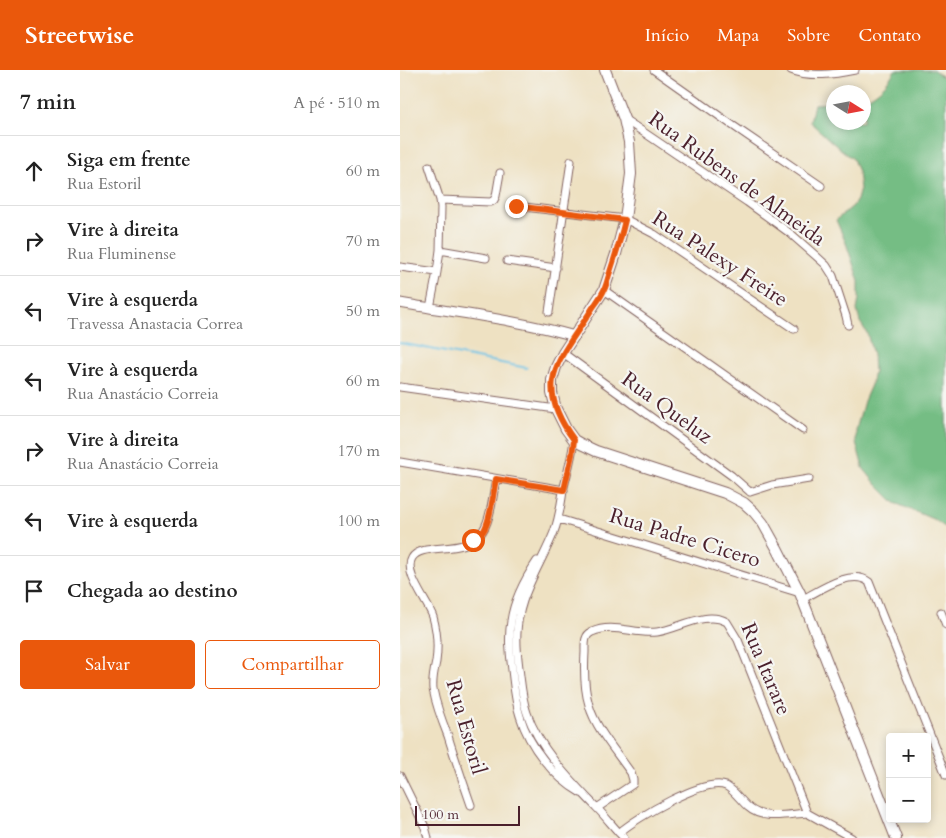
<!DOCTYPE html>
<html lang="pt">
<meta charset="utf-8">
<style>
body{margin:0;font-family:Cardo,serif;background:#f2f2f2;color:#222}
.controls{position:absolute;right:15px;bottom:15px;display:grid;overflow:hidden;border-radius:5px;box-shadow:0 2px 8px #0003}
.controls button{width:45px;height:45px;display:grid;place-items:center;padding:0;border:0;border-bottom:1px solid #e0e0e0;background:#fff;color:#222;font:25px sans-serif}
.compass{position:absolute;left:426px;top:15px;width:45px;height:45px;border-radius:50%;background:#fff;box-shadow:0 2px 8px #0003;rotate:101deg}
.scale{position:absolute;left:15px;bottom:12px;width:105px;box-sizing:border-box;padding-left:5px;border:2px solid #4a1f2b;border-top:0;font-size:14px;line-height:18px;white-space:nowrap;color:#4a1f2b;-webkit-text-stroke:4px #f6f6f2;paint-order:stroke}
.stop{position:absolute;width:15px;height:15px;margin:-11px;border:4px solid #ea580c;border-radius:50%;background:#fff}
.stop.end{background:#ea580c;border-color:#fff;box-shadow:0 1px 5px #0008}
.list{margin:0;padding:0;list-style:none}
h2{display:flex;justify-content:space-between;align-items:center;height:65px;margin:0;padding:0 20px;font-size:21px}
h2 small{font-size:16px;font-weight:400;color:#767676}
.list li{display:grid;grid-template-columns:32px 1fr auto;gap:15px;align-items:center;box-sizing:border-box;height:70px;padding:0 20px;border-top:1px solid #e0e0e0}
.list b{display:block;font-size:19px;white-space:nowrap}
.list p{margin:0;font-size:16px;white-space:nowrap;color:#767676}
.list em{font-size:16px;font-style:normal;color:#767676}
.actions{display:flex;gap:10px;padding:15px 20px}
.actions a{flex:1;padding:11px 0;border:1px solid #ea580c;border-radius:5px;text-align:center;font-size:18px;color:#ea580c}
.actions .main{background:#ea580c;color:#fff}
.icon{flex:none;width:28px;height:28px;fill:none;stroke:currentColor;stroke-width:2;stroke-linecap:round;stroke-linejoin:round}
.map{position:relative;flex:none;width:546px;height:768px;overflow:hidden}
header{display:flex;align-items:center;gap:30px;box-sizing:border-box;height:70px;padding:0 25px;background:#ea580c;color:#fff}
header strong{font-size:24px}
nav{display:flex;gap:28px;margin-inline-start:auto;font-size:18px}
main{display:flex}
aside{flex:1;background:#fff}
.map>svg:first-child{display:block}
.forest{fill:#74bd84;stroke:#5f6e58}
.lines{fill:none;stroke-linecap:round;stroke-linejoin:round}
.stream{stroke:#68c2e6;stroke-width:2}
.minor-casing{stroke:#836360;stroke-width:9}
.tertiary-casing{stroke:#836360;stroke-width:11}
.secondary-casing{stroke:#836360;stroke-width:12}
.minor{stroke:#fff;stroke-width:7}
.tertiary{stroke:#fff;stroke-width:9}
.secondary{stroke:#fff;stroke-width:10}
.route{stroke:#ea580c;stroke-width:6}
.labels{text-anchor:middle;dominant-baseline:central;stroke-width:4.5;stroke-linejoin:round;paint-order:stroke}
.street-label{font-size:21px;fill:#4a1f2b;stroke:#f6f6f2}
</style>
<header>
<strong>Streetwise</strong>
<nav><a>Início</a><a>Mapa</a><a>Sobre</a><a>Contato</a></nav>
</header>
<main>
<aside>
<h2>7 min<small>A pé · 510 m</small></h2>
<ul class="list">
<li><svg class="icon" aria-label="ahead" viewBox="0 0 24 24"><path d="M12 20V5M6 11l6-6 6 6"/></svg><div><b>Siga em frente</b><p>Rua Estoril</p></div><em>60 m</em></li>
<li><svg class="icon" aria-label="right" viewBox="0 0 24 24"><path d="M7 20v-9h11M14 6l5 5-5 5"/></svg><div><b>Vire à direita</b><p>Rua Fluminense</p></div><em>70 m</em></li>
<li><svg class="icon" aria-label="left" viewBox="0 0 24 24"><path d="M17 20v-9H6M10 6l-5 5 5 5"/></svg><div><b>Vire à esquerda</b><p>Travessa Anastacia Correa</p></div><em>50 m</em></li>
<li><svg class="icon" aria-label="left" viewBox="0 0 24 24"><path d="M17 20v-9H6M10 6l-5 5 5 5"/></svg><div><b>Vire à esquerda</b><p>Rua Anastácio Correia</p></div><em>60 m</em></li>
<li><svg class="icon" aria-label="right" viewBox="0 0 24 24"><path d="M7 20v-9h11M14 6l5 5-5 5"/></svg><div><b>Vire à direita</b><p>Rua Anastácio Correia</p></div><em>170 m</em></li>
<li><svg class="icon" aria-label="left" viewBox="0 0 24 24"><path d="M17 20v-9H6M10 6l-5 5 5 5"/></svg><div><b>Vire à esquerda</b></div><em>100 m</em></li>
<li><svg class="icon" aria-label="arrive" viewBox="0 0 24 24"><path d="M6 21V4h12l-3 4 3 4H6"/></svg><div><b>Chegada ao destino</b></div></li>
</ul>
<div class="actions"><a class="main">Salvar</a><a>Compartilhar</a></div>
</aside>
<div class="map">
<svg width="546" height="768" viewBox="0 0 546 768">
<rect width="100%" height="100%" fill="#f6f6f2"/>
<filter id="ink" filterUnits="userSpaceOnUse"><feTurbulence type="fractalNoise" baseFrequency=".02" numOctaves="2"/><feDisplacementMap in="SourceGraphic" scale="10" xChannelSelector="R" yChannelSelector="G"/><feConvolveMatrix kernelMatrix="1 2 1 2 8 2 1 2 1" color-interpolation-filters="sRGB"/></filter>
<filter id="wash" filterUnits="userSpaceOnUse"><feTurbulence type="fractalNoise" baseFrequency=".0096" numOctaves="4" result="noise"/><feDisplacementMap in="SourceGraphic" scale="20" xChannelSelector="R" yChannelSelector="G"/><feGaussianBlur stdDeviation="1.12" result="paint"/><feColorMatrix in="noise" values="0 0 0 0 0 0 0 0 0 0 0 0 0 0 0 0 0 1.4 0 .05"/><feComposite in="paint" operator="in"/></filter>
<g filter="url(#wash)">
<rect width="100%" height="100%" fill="#eee1c2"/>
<path class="forest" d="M495,0H534L546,10V458L535,450L495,433L477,415L463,398L456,372V360L464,331L471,315L474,302L473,285L467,263L460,252L457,240L459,229V211L446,173L436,150L453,136L457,130L460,119L458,102L453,89L433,73L410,52L414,34L433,33V52H463L464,30C479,21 486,16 495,0Z"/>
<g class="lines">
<path class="stream" d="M0,273L127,298"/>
</g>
</g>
<g filter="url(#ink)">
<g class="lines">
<g class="minor-casing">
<path id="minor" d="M254,0L332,55L421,116
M391,0C411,8 435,4 455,0
M224,49L347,132L391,164L415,185L426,195L433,206L446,246L448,255
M40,130L91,132L94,130L96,126L100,103
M116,136L225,149L254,164L394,259
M40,180L86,188
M107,191L156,198
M0,197L37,202L40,180L41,137L40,130L29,96
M204,220L403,360
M30,238L37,202
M149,242L171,91
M163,283L332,406L350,422
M0,317L156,339
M174,370C172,387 167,404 163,421C161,435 159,449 154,462C145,485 131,507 123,531C115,555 116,574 119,598C121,613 122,629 127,643C139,679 171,711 196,737C206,747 214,758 224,768
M0,392L164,420
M350,422L372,415L409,409
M159,449L400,523
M137,491C125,509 114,529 111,551C108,567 110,584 112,600C114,616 115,631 120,646C129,676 153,707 181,723
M403,529C420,520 452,498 469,512L546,705
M541,542L546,555
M0,706L25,757L28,768
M71,735C63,712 55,689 48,666C42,651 36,635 33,619C32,609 34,601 36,592C38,578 37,561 33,547C28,532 3,503 12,488C23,470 70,489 85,457C92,443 93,424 96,409
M197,738L233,714V710L231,703C218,684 195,658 189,635C184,619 184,599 185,582C185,574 184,565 192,562C213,552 235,565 257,562C279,559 305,540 327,552L338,570L407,743L452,768
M219,763C236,748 304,707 326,716C334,720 341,731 348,737C363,751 389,744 407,743"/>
</g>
<g class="tertiary-casing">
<path id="tertiary" d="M0,233C58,243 118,250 175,266"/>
</g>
<g class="secondary-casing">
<path id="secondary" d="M205,0L224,49L229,72L231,104L225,149L216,184L204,220L163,283L156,297L152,310V323L156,339L166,359L174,370L181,374L196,381L325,423L344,433L354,442L363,453L378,480L400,523L496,768"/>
</g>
<use href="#minor" class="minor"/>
<use href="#tertiary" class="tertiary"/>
<use href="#secondary" class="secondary"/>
</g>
</g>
<g class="lines" filter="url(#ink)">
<path class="route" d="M73,470C76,467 80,465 83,462C91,451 93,423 96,409L164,420L172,385L174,370C131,312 160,290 192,239C196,233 201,227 204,220C207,214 208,207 210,202C216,184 221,167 225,150L116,136"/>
</g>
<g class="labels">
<g class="street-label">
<text transform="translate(337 109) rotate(36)">Rua Rubens de Almeida</text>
<text transform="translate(320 189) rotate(33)">Rua Palexy Freire</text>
<text transform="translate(267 338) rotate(36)">Rua Queluz</text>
<text transform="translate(285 468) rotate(17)">Rua Padre Cicero</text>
<text transform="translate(366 599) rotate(67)">Rua Itarare</text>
<text transform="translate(66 657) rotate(74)">Rua Estoril</text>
</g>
</g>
</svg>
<div class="controls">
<button>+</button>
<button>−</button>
</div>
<svg class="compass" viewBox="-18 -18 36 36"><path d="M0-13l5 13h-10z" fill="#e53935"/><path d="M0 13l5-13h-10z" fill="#767676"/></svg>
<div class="scale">100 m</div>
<div class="stop" style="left:73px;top:470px"></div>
<div class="stop end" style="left:116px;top:136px"></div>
</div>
</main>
